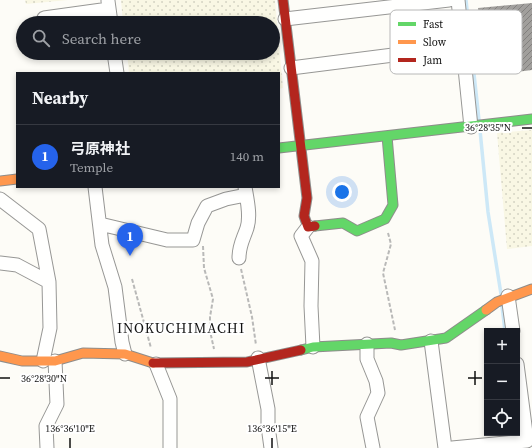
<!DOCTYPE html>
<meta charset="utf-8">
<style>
body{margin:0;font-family:"Source Serif 4","Noto Sans JP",serif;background:#242831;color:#f1f3f6}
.controls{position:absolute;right:12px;bottom:12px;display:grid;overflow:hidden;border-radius:0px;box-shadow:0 2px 6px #0003}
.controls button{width:36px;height:36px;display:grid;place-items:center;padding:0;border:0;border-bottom:1px solid #363941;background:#171b24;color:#f1f3f6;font:20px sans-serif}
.you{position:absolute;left:342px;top:192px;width:14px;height:14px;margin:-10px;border:3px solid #fff;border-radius:50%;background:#1a73e8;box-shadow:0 0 0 6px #1a73e833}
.badge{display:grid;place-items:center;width:26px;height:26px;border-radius:50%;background:#2563eb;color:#fff;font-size:13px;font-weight:700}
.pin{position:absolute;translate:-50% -33px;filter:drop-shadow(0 1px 2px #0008)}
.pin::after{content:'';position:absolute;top:21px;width:14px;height:12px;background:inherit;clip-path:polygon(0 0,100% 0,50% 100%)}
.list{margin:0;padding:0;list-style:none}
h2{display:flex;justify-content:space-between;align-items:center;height:52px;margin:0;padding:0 16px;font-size:17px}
h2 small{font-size:13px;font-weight:400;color:#9ea1a6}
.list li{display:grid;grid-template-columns:26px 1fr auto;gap:12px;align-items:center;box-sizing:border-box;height:64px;padding:0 16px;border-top:1px solid #363941}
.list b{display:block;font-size:15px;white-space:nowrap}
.list p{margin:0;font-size:13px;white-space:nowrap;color:#9ea1a6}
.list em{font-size:13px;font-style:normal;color:#9ea1a6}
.icon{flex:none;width:22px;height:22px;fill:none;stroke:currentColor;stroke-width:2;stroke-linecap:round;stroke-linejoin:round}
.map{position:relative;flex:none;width:532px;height:448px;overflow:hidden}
.search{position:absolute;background:#171b24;box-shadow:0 2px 6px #0003;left:16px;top:16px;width:264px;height:44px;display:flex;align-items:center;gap:10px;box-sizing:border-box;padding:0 14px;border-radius:22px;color:#9ea1a6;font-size:15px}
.panel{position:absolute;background:#171b24;box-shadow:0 2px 6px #0003;left:16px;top:72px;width:264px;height:116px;border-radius:0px}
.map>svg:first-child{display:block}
.farmland{fill:url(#farmland-dots)}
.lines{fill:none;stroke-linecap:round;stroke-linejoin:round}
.stream{stroke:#cde8f7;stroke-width:3.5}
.building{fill:url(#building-hatch)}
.street-casing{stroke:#979795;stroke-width:15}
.fast-casing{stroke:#8e8d8b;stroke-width:11}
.slow-casing{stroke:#8e8d8b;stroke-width:11}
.jam-casing{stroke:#8e8d8b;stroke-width:11}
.path{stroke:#b9b9b8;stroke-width:2;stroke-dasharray:4 2;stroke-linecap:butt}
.street{stroke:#fffffe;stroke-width:13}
.fast{stroke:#63d668;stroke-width:9}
.slow{stroke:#ff974d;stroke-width:9}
.jam{stroke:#b3261e;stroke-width:9}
.ticks{fill:none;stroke:#111;stroke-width:1.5}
.labels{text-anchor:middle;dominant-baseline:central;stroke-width:4;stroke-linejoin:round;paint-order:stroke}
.quarter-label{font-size:14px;letter-spacing:1px;fill:#111;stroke:#fff}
.key{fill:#fff;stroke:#b8b8b8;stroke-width:1}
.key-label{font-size:11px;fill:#111}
.ticks-label{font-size:10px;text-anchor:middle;fill:#111;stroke:#fff;stroke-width:4;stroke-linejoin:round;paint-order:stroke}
</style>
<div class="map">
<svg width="532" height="448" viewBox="0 0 532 448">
<defs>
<pattern id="farmland-dots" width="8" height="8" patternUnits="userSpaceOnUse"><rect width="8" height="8" fill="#f9f7e4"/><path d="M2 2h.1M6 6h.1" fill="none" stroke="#d4d3c3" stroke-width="1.8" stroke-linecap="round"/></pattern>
<pattern id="building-hatch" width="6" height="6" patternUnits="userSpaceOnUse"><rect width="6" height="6" fill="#a19f9c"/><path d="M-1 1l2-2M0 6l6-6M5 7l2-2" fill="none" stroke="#82807e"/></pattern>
</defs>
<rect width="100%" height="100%" fill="#fdfcf7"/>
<path class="farmland" d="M25,0H68L26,4Z
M121,0H275L283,88L279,89V73H129L127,53H273V23H123Z
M532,130V246L507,249L497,133Z"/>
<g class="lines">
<path class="stream" d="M466,0L479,120
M480,130L488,212L501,294
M502,306L505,331"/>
</g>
<path class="building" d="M532,3V70L516,72L511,31L481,34L478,8Z"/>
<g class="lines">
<g class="street-casing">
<path id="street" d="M458,0L471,127
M108,1L111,23
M285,19L449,0
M45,23L44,18L109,9
M114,53L117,73
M291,68L464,46
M95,187L102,245L115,287L122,342L125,354
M0,199L39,229L49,282L50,328L43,361
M100,224L167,240H193L198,223L207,206L226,199L246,195
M308,227L301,236L312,261L311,306L313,347
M239,258C239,245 243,240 247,228C251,216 247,199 245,187
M0,263L17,265L49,282
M508,296L513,331
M431,341L445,448
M367,344V359L376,381L378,393L367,417L373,448
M258,358L268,409V426L271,448
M156,364L170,399V448
M47,448L46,426L57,404L55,361
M452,448L527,441L517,364"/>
</g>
<g class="fast-casing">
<path id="fast" d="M279,148L532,119
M315,226L343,223L357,231L385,219L393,205L387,136
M301,350L313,347L391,343L401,345L446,338L486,310"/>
</g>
<g class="slow-casing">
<path id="slow" d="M0,181L17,179
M486,310L497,302L532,289
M0,356L22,361H55L83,353L125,354L153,363"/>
</g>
<g class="jam-casing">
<path id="jam" d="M283,0L307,198L304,216L308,227L315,226
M153,363L247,362L301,350"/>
</g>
<path class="path" d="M388,233L391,244L383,273L395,330
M203,246L204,268L213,299L210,317V331L214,349
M241,269L252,317L256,345
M132,279L151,348"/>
<use href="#street" class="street"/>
<use href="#fast" class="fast"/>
<use href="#slow" class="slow"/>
<use href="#jam" class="jam"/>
</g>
<path class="ticks" d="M522,128H532M272,371V385M475,371V385M0,378H10M265,378H279M468,378H482M70,438V448M272,438V448"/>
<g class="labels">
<g class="quarter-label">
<text x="181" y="328">INOKUCHIMACHI</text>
</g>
</g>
<rect x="390" y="10" width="132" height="64" rx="6" class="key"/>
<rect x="398" y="22" width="18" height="4" fill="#63d668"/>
<rect x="398" y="40" width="18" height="4" fill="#ff974d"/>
<rect x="398" y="58" width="18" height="4" fill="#b3261e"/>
<g class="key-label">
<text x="423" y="28">Fast</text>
<text x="423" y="46">Slow</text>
<text x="423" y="64">Jam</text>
</g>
<g class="ticks-label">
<text x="488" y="131">36°28'35"N</text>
<text x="44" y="382">36°28'30"N</text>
<text x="70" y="432">136°36'10"E</text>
<text x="272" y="432">136°36'15"E</text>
</g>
</svg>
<div class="controls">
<button>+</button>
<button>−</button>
<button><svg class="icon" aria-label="locate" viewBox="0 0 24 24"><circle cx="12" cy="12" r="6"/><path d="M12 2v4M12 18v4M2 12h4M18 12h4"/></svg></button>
</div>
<div class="you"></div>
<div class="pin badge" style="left:130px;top:256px">1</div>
<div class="search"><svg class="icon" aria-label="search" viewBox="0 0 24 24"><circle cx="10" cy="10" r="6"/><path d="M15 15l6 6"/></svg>Search here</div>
<section class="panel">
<h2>Nearby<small></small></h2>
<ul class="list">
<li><span class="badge">1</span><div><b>弓原神社</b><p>Temple</p></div><em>140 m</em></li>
</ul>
</section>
</div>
